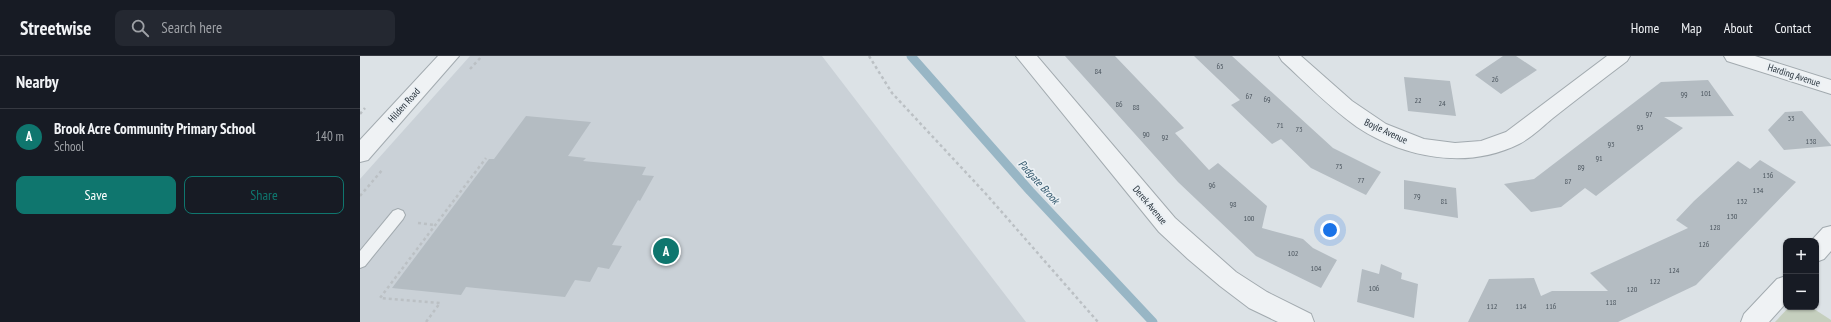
<!DOCTYPE html>
<meta charset="utf-8">
<style>
body{margin:0;font-family:"PT Sans Narrow",sans-serif;background:#242831;color:#f1f3f6}
.controls{position:absolute;right:12px;bottom:12px;display:grid;overflow:hidden;border-radius:8px;box-shadow:0 1px 3px #0004}
.controls button{width:36px;height:36px;display:grid;place-items:center;padding:0;border:0;border-bottom:1px solid #363941;background:#171b24;color:#f1f3f6;font:20px sans-serif}
.you{position:absolute;left:970px;top:174px;width:14px;height:14px;margin:-10px;border:3px solid #fff;border-radius:50%;background:#1a73e8;box-shadow:0 0 0 6px #1a73e833}
.badge{display:grid;place-items:center;width:26px;height:26px;border-radius:50%;background:#0f766e;color:#fff;font-size:13px;font-weight:700}
.pin{position:absolute;translate:-50% -50%;border:2px solid #fff;box-shadow:0 1px 4px #0006}
.list{margin:0;padding:0;list-style:none}
h2{display:flex;justify-content:space-between;align-items:center;height:52px;margin:0;padding:0 16px;font-size:17px}
h2 small{font-size:13px;font-weight:400;color:#9ea1a6}
.list li{display:grid;grid-template-columns:26px 1fr auto;gap:12px;align-items:center;box-sizing:border-box;height:56px;padding:0 16px;border-top:1px solid #363941}
.list b{display:block;font-size:15px;white-space:nowrap}
.list p{margin:0;font-size:13px;white-space:nowrap;color:#9ea1a6}
.list em{font-size:13px;font-style:normal;color:#9ea1a6}
.actions{display:flex;gap:8px;padding:12px 16px}
.actions a{flex:1;padding:9px 0;border:1px solid #0f766e;border-radius:8px;text-align:center;font-size:14px;color:#0f766e}
.actions .main{background:#0f766e;color:#fff}
.icon{flex:none;width:22px;height:22px;fill:none;stroke:currentColor;stroke-width:2;stroke-linecap:round;stroke-linejoin:round}
.map{position:relative;flex:none;width:1471px;height:266px;overflow:hidden}
header{display:flex;align-items:center;gap:24px;box-sizing:border-box;height:56px;padding:0 20px;background:#171b24;border-bottom:1px solid #363941}
header strong{font-size:19px}
nav{display:flex;gap:22px;margin-inline-start:auto;font-size:14px}
.search{width:280px;height:36px;background:#242831;display:flex;align-items:center;gap:10px;box-sizing:border-box;padding:0 14px;border-radius:8px;color:#9ea1a6;font-size:15px}
main{display:flex}
aside{flex:1;background:#171b24}
.map>svg:first-child{display:block}
.built{fill:#cad1d7}
.green{fill:#c5cfbe}
.lines{fill:none;stroke-linecap:round;stroke-linejoin:round}
.stream{stroke:#98b6c5;stroke-width:9}
.building{fill:#b4bcc2}
.service-casing{stroke:#a2aaaf;stroke-width:2}
.minor-casing{stroke:#a2aaaf;stroke-width:2}
.path{stroke:#bbc0c4;stroke-width:2.5;stroke-dasharray:3 3;stroke-linecap:butt}
.service{fill:#eff2f4;fill-rule:evenodd}
.minor{fill:#eff2f4;fill-rule:evenodd}
.labels{text-anchor:middle;dominant-baseline:central;stroke-width:3.5;stroke-linejoin:round;paint-order:stroke}
.number-label{font-size:8px;fill:#4a545d}
.street-label{font-size:10px;fill:#27323b;stroke:#ebf0f4}
.water-label{font-size:11px;font-style:italic;fill:#33586d;stroke:#ebf0f4}
</style>
<header>
<strong>Streetwise</strong>
<div class="search"><svg class="icon" aria-label="search" viewBox="0 0 24 24"><circle cx="10" cy="10" r="6"/><path d="M15 15l6 6"/></svg>Search here</div>
<nav><a>Home</a><a>Map</a><a>About</a><a>Contact</a></nav>
</header>
<main>
<aside>
<h2>Nearby<small></small></h2>
<ul class="list">
<li><span class="badge">A</span><div><b>Brook Acre Community Primary School</b><p>School</p></div><em>140 m</em></li>
</ul>
<div class="actions"><a class="main">Save</a><a>Share</a></div>
</aside>
<div class="map">
<svg width="1471" height="266" viewBox="0 0 1471 266">
<rect width="100%" height="100%" fill="#dce2e6"/>
<path class="built" d="M110,0H462L666,266H0V123Z"/>
<path class="green" d="M1429,251H1451L1471,264V266H1415Z"/>
<g class="lines">
<path class="stream" d="M551,0L670,135L793,266"/>
</g>
<path class="building" d="M705,0H755L824,72L815,77L849,114L858,107L907,150L902,172L943,183L953,192L977,204L961,232L896,200L818,126Z
M834,0H872L973,92L1021,116L1006,139L951,112L921,83L912,88L871,49L880,44Z
M1143,0H1156L1177,14L1141,38L1115,19Z
M1044,21L1090,25L1096,60L1048,55Z
M1348,24L1374,60L1304,61L1323,72L1236,140L1225,132L1201,151L1171,156L1144,128L1174,123L1301,26Z
M1442,55L1471,89V90L1424,94L1408,74L1425,56Z
M166,60L231,66L208,100L226,102L223,105L286,111L282,119L294,120L280,145L278,144L252,189L262,190L249,213L238,211L230,226L215,224L205,241L106,231L101,239L32,232L129,103H134Z
M1400,104L1436,126L1336,229L1258,266H1108L1129,223L1174,222L1181,240L1192,235H1248L1230,217L1328,172L1316,164L1334,145L1378,105L1390,113Z
M1044,124L1096,132L1098,162L1044,153Z
M1021,208L1042,217L1041,223L1058,228L1054,262L997,246L1002,213L1019,218Z"/>
<g class="lines">
<g class="service-casing">
<path id="service" d="M38,153L43,155L45,159L43,163L5,210L0,212V195L33,155Z"/>
</g>
<g class="minor-casing">
<path id="minor" d="M78,0H99L8,104L0,106V84Z
M656,0H677L815,162L876,216L907,236L951,258L954,266H918L889,252L860,230L828,203L799,176Z
M919,0H941L992,45L1026,68L1064,83L1095,87L1121,85L1146,76L1247,0H1270L1267,5C1242,24 1217,43 1193,62C1182,71 1171,82 1159,88C1107,114 1044,102 997,71C970,52 946,27 922,5Z
M1364,0H1395L1471,24V38L1367,5Z
M1471,170V195L1464,203L1456,206V185H1451L1463,172Z
M1426,220V247L1409,266H1381L1384,258L1417,223Z"/>
</g>
<path class="path" d="M509,0L532,37L626,138L738,266
M110,13L122,0
M0,58L5,52
M0,140L23,113
M58,167L75,169
M66,266L80,247L20,242L126,102"/>
<use href="#service" class="service"/>
<use href="#minor" class="minor"/>
</g>
<g class="labels">
<g class="number-label">
<text x="860" y="10">65</text>
<text x="738" y="15">84</text>
<text x="1135" y="23">26</text>
<text x="1346" y="37">101</text>
<text x="1324" y="38">99</text>
<text x="889" y="40">67</text>
<text x="907" y="43">69</text>
<text x="1058" y="44">22</text>
<text x="1082" y="47">24</text>
<text x="759" y="48">86</text>
<text x="776" y="51">88</text>
<text x="1289" y="58">97</text>
<text x="1431" y="62">33</text>
<text x="920" y="69">71</text>
<text x="1280" y="71">95</text>
<text x="939" y="73">73</text>
<text x="786" y="78">90</text>
<text x="805" y="81">92</text>
<text x="1451" y="85">138</text>
<text x="1251" y="88">93</text>
<text x="1239" y="102">91</text>
<text x="979" y="110">75</text>
<text x="1221" y="111">89</text>
<text x="1408" y="119">136</text>
<text x="1001" y="124">77</text>
<text x="1208" y="125">87</text>
<text x="852" y="129">96</text>
<text x="1398" y="134">134</text>
<text x="1057" y="140">79</text>
<text x="1084" y="145">81</text>
<text x="1382" y="145">132</text>
<text x="873" y="148">98</text>
<text x="1372" y="160">130</text>
<text x="889" y="162">100</text>
<text x="1355" y="171">128</text>
<text x="1344" y="188">126</text>
<text x="933" y="197">102</text>
<text x="956" y="212">104</text>
<text x="1314" y="214">124</text>
<text x="1295" y="225">122</text>
<text x="1014" y="232">106</text>
<text x="1272" y="233">120</text>
<text x="1251" y="246">118</text>
<text x="1132" y="250">112</text>
<text x="1161" y="250">114</text>
<text x="1191" y="250">116</text>
</g>
<g class="street-label">
<text transform="translate(1434 19) rotate(18)">Harding Avenue</text>
<text transform="translate(44 49) rotate(-48)">Hilden Road</text>
<text transform="translate(1026 75) rotate(25)">Boyle Avenue</text>
<text transform="translate(790 149) rotate(50)">Derek Avenue</text>
</g>
<g class="water-label">
<text transform="translate(679 126) rotate(48)">Padgate Brook</text>
</g>
</g>
</svg>
<div class="controls">
<button>+</button>
<button>−</button>
</div>
<div class="you"></div>
<div class="pin badge" style="left:306px;top:195px">A</div>
</div>
</main>
